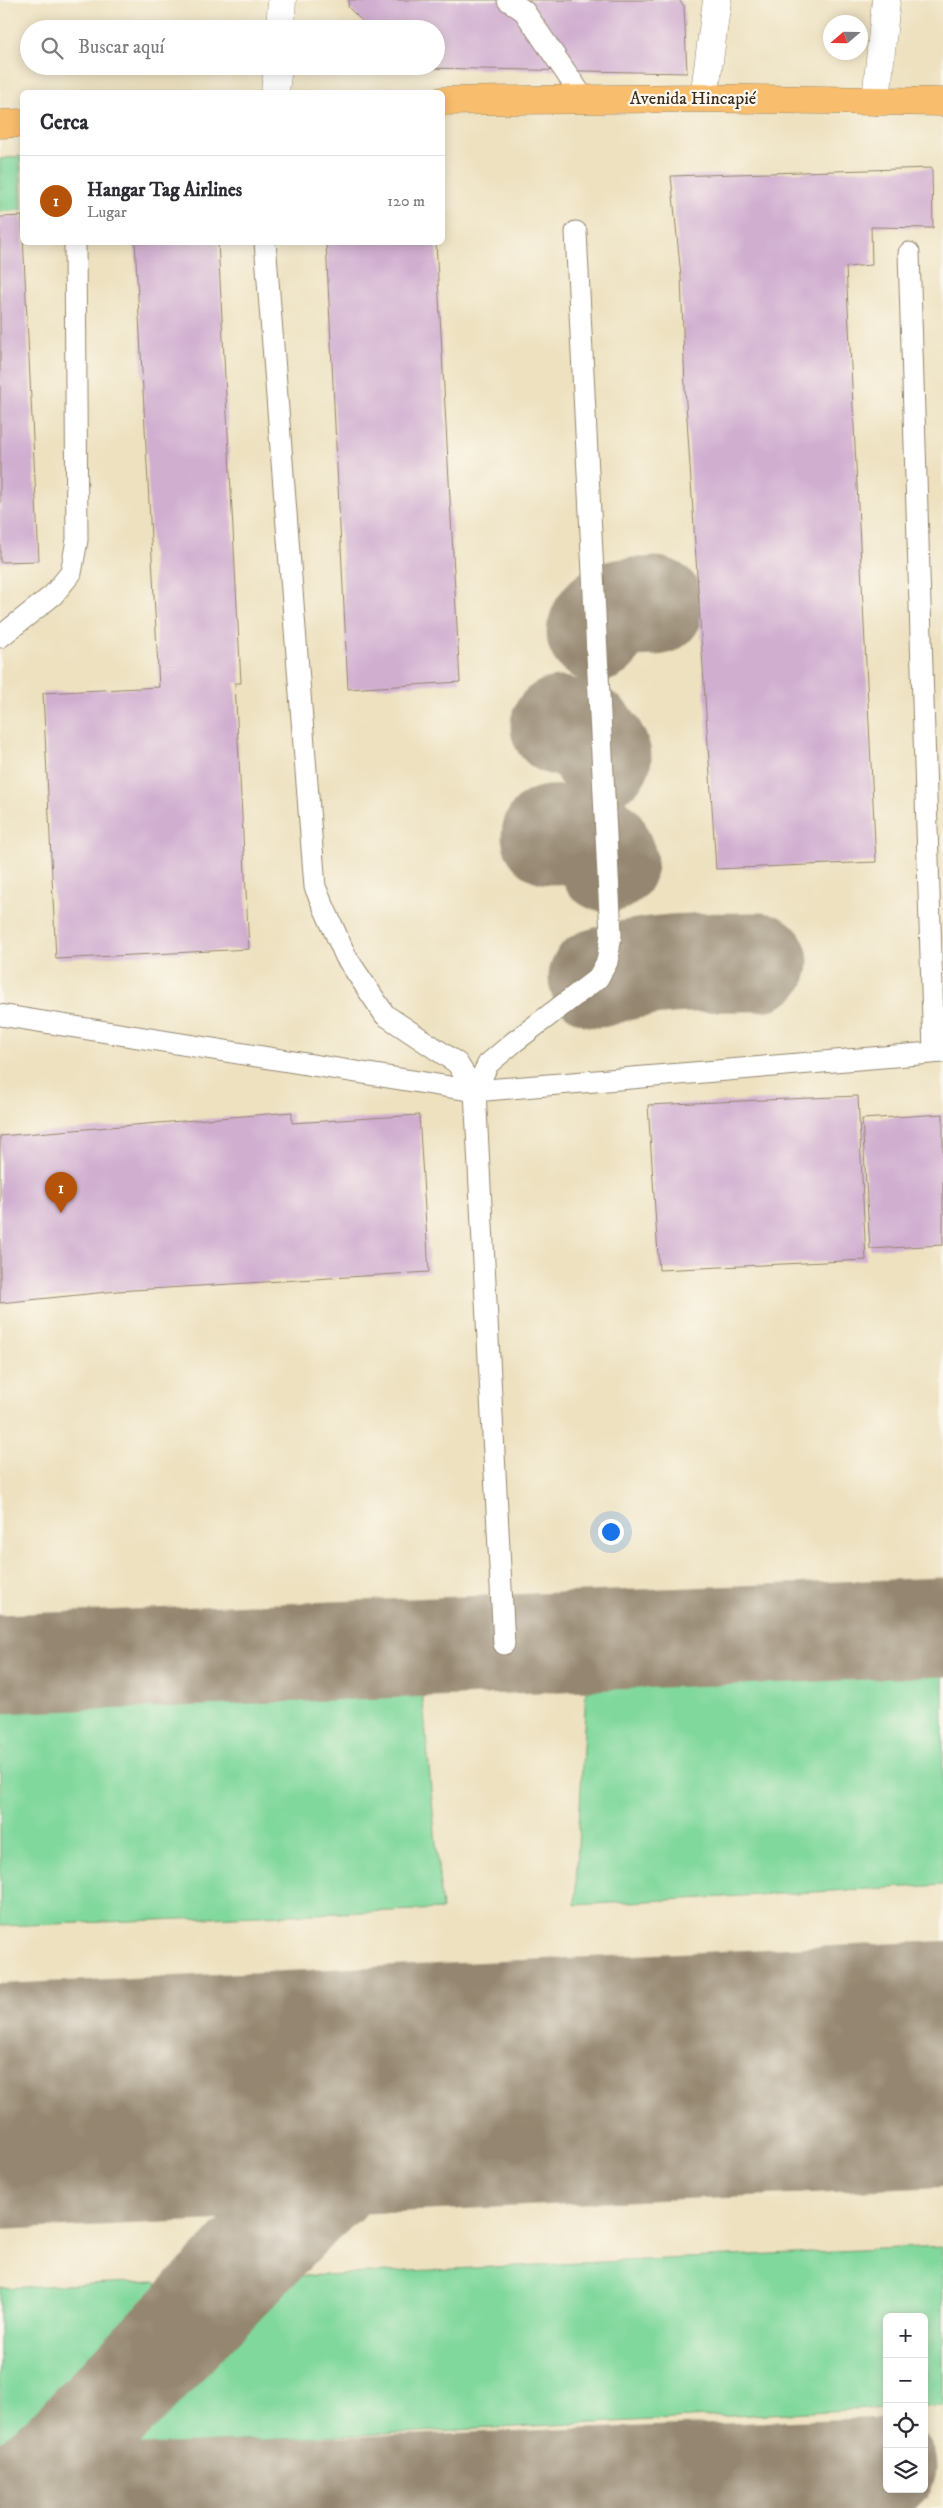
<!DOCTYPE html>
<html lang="es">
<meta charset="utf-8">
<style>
body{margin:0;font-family:"IM FELL DW Pica",serif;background:#f7f7f7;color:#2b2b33}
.controls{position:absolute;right:15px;bottom:15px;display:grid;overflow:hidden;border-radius:8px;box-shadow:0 2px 12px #0003}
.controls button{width:45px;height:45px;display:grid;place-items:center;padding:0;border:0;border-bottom:1px solid #e1e1e2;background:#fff;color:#2b2b33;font:25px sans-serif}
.compass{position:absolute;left:823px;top:15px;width:45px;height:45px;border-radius:50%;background:#fff;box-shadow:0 2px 12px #0003;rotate:250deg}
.you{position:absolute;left:610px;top:1531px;width:18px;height:18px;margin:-12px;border:4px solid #fff;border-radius:50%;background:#1a73e8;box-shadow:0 0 0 8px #1a73e833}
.badge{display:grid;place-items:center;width:32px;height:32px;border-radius:50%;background:#b45309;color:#fff;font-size:16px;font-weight:700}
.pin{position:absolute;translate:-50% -41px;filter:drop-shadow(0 1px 2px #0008)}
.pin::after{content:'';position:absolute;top:26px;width:18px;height:15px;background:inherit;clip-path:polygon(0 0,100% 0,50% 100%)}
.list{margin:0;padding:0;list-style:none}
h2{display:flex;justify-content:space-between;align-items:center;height:65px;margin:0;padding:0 20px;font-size:21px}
h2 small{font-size:16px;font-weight:400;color:#7c7c81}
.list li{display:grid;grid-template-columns:32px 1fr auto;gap:15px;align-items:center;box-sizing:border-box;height:90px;padding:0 20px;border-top:1px solid #e1e1e2}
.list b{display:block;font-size:19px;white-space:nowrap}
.list p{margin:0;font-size:16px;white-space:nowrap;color:#7c7c81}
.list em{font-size:16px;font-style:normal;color:#7c7c81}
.icon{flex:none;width:28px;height:28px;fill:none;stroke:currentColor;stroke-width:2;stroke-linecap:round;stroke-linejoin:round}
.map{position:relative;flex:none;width:943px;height:2508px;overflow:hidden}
.search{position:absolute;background:#fff;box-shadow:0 2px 12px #0003;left:20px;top:20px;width:425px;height:55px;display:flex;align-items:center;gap:12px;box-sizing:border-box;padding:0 18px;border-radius:28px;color:#7c7c81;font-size:19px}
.panel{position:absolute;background:#fff;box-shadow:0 2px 12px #0003;left:20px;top:90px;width:425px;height:155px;border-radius:8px}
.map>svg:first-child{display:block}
.green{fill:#81d89d;stroke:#5e815e}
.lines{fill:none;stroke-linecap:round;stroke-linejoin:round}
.taxiway{stroke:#94866f;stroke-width:99}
.runway{stroke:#94866f;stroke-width:246}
.building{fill:#d0aed0}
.lane-casing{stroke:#94866f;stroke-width:23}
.street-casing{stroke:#94866f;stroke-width:29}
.primary-casing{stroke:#94866f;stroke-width:29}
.lane{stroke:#fff;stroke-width:21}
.street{stroke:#fff;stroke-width:28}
.primary{stroke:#f9be6d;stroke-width:28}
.labels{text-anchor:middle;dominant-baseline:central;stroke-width:4.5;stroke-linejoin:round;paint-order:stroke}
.street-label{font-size:18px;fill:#3b2a1e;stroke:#fbf7ec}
</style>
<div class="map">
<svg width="943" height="2508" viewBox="0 0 943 2508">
<rect width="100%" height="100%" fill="#fbf7ec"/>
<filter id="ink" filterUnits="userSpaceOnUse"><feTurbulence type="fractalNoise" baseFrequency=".02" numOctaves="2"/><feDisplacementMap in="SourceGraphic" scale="10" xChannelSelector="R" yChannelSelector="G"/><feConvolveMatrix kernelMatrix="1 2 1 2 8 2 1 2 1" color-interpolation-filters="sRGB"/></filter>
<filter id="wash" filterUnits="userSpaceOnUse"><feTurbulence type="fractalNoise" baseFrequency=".0096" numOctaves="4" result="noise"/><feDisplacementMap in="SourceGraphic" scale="20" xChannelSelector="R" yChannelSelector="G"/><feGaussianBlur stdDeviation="1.12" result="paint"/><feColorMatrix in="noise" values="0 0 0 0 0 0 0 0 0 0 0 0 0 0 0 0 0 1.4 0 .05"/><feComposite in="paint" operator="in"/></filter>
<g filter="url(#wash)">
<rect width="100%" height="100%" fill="#ede1c0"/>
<path class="green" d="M20,156L22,210L0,212V159Z
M943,1673V1885L575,1905L586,1689Z
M422,1691L442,1909L0,1926V1709Z
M943,2246V2406L924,2407V2317H887V2408L122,2447L282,2277Z
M155,2281L166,2292L23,2443L0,2445V2288Z"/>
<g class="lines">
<path class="taxiway" d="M596,633C603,604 630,608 655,606
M560,726C585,731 592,733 602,757
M551,835L589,834L601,845L608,863
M598,978C649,961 705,962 759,962
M0,1664L943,1627
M263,2095C304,2141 313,2155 292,2215
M0,2099L29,2106
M0,2496L31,2481L69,2447L292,2215L428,2088
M0,2499L887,2467"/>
<path class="runway" d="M0,2107L943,2064"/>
</g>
<g id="blocks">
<path class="building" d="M349,0H679L684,6L687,73L428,68L436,66V29H370L348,7Z
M932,168L933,228L871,227L872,265L846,267L876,862L716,869L685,388L681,276L671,176Z
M22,216L39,561L0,562V217Z
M135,242H218L241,683H235L249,949L56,959L43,693L159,687Z
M326,242H436L460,682L348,689Z
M858,1096L866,1260L659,1270L648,1105Z
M292,1112V1123L419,1115L429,1272L117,1291L0,1303V1136Z
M943,1114V1245L870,1249L862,1119Z"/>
</g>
</g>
<g filter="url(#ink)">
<use href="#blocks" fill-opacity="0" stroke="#94866f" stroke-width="1"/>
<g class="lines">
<g class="lane-casing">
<path id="lane" d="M508,0L524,11L584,99
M265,242L315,887L346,957L385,1015L457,1063L475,1091
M909,253L934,1052
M0,637L53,595L71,573L77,540L75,242
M0,1015L475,1091L943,1052
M504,1644L475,1091L488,1064L514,1042L598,978L607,962L611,935L576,232"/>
</g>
<g class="street-casing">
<path id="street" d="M280,29L282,0
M275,92L278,66
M704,98L717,0
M876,101L886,0"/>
</g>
<g class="primary-casing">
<path id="primary" d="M442,101L694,98L943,102
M0,124L22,123"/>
</g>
<use href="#lane" class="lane"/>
<use href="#street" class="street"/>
<use href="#primary" class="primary"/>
</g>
</g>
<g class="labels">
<g class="street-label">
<text x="693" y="99">Avenida Hincapié</text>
</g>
</g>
</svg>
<div class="controls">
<button>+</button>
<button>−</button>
<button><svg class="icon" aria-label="locate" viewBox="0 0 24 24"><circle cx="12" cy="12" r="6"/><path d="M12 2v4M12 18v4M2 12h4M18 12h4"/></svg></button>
<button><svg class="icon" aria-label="layers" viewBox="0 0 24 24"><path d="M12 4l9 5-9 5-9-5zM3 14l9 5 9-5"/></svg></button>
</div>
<svg class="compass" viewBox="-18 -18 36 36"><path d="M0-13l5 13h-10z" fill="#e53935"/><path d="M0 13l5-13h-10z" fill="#7c7c81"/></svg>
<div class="you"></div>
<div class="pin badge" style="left:61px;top:1213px">1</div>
<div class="search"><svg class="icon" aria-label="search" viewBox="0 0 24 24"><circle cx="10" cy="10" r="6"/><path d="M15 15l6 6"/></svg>Buscar aquí</div>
<section class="panel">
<h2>Cerca<small></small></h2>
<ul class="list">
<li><span class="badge">1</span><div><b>Hangar Tag Airlines</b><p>Lugar</p></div><em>120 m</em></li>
</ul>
</section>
</div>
